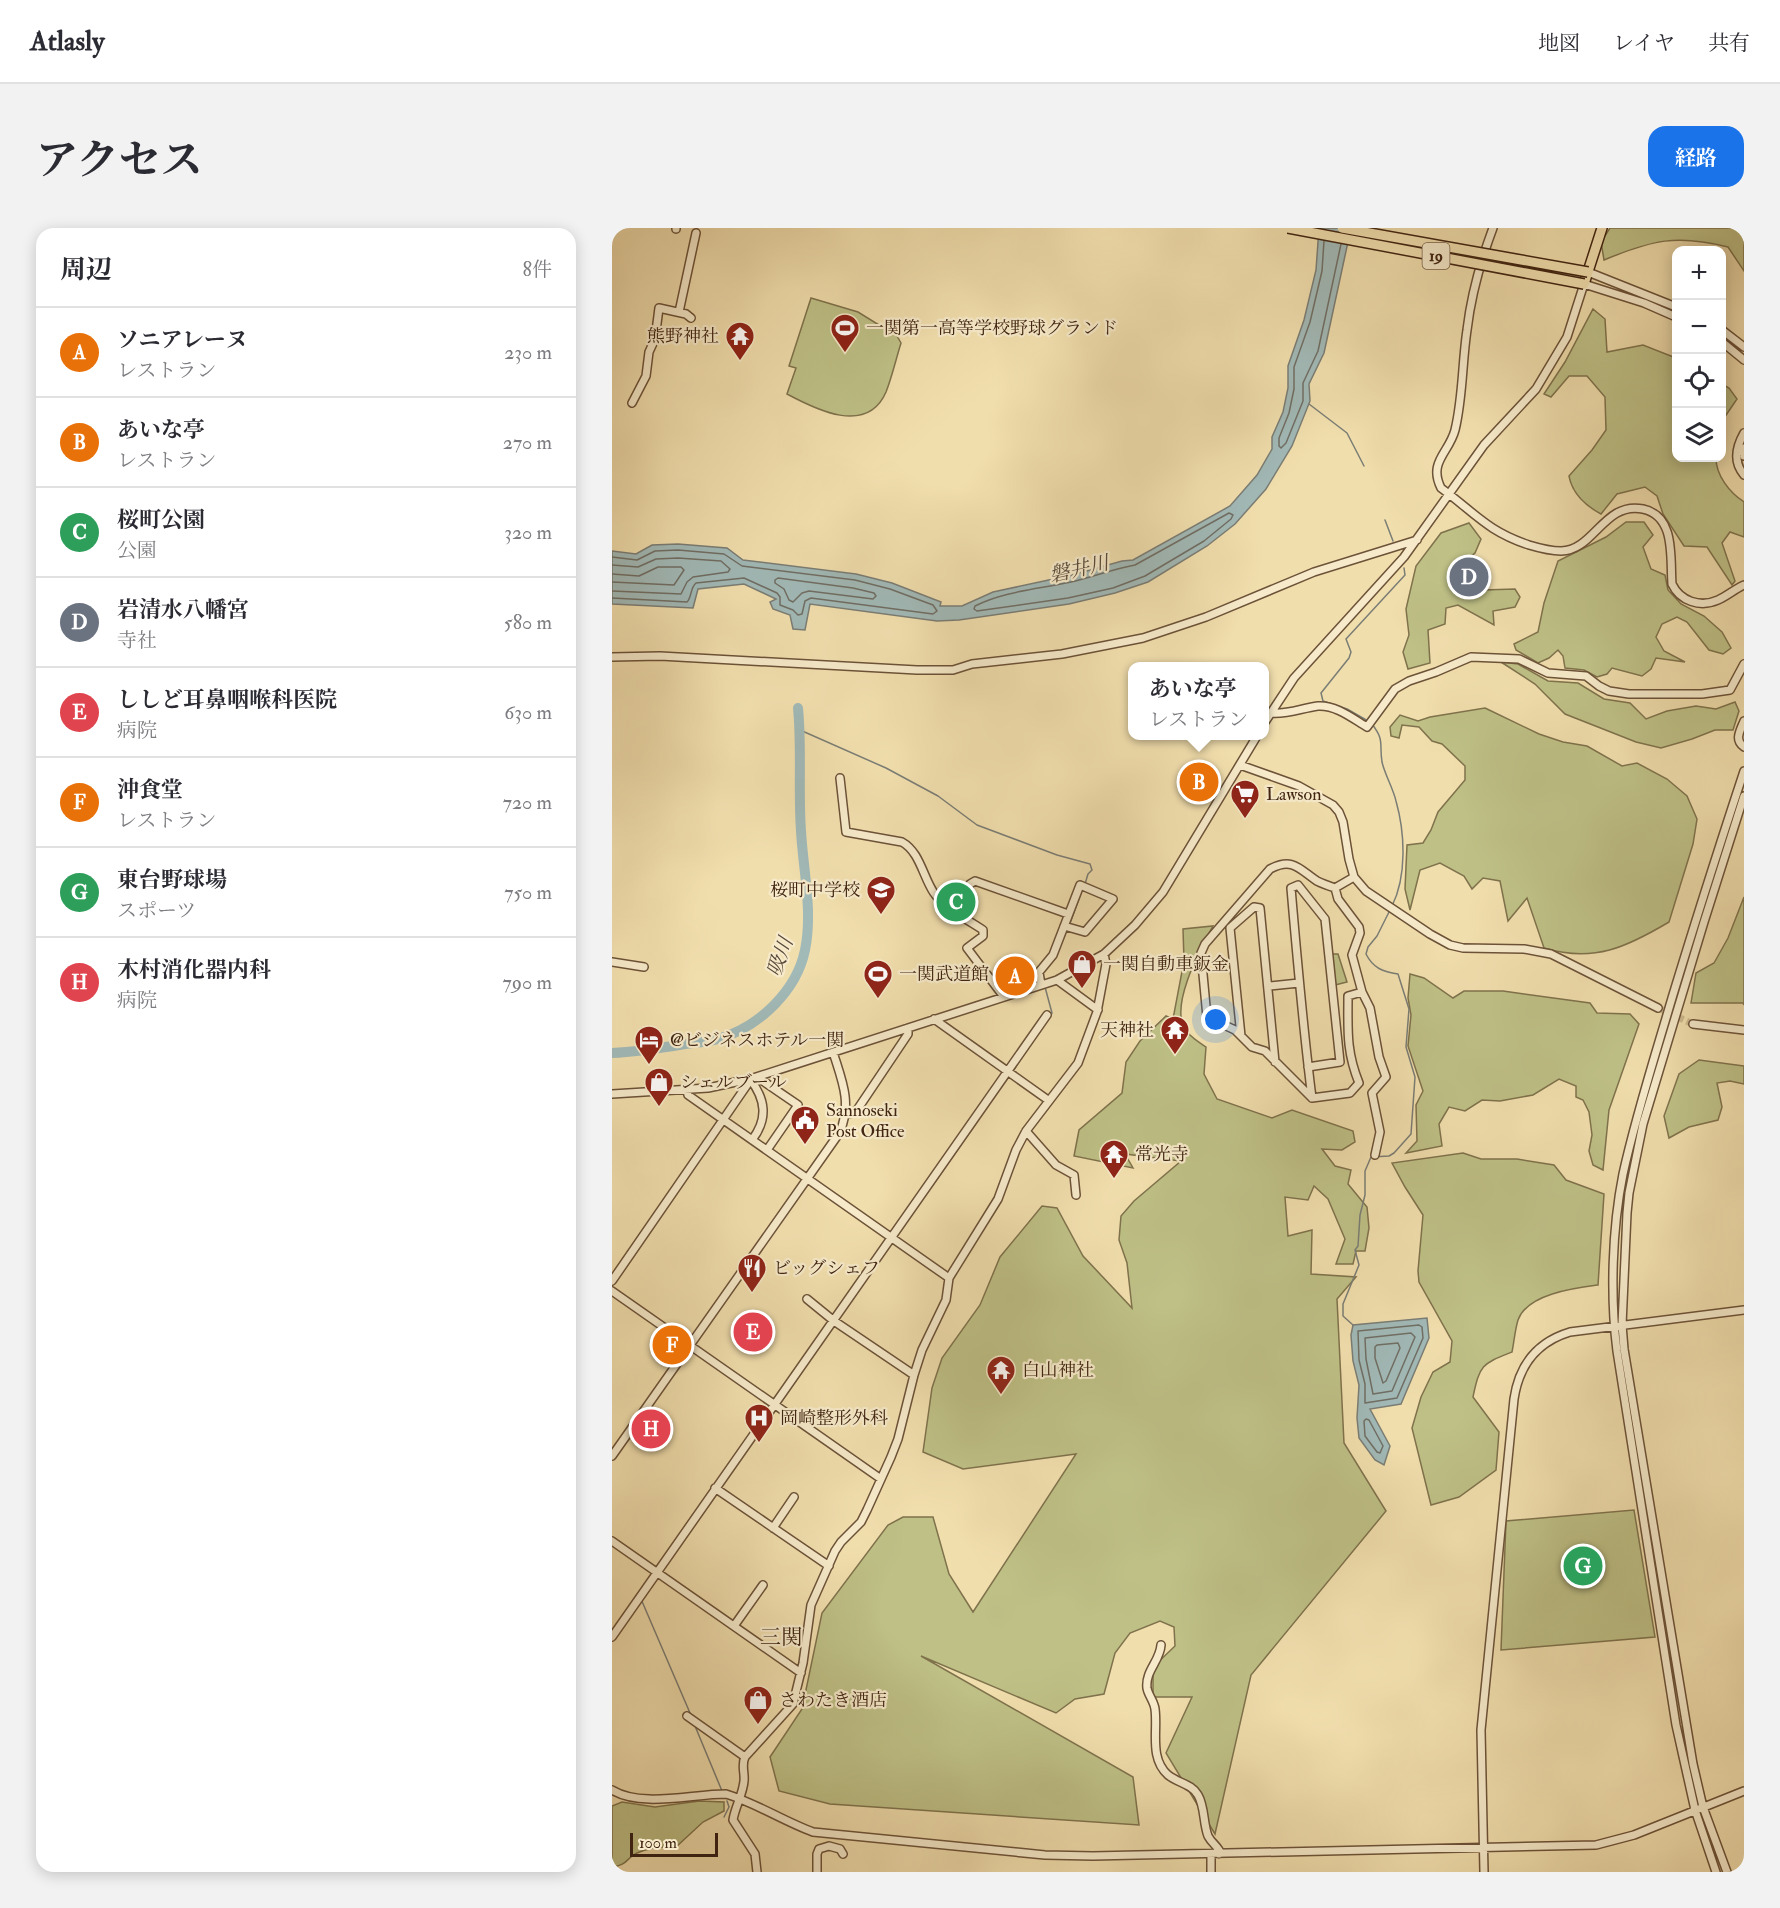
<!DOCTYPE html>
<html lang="ja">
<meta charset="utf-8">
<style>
body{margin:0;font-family:"IM FELL Double Pica","Noto Serif JP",serif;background:#f2f2f3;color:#2b2b33}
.controls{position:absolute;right:18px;top:18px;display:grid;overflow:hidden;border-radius:12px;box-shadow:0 3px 15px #0003}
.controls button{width:54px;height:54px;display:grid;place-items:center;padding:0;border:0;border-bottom:2px solid #e1e1e2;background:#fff;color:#2b2b33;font:30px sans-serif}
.scale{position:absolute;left:18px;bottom:15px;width:88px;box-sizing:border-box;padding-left:6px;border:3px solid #402411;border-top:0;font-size:16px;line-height:21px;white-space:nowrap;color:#402411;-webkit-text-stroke:4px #f6eaca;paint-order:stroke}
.you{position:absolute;left:604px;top:792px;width:21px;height:21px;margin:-15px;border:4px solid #fff;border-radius:50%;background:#1a73e8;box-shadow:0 0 0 9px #1a73e833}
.badge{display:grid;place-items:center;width:39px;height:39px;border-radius:50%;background:#1a73e8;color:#fff;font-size:20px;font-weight:700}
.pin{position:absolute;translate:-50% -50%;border:3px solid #fff;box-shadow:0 2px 6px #0006}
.popup{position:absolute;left:516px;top:434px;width:141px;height:78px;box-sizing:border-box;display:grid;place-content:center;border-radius:12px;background:#fff;filter:drop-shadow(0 2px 4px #0005);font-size:20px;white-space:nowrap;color:#7c7c81}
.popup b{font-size:22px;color:#2b2b33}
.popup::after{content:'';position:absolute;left:50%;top:100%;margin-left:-12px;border:12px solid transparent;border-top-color:#fff}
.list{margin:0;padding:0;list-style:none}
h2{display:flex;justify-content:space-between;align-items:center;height:78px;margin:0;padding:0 24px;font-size:26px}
h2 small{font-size:20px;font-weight:400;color:#7c7c81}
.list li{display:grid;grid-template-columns:39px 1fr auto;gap:18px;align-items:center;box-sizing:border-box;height:90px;padding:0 24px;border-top:2px solid #e1e1e2}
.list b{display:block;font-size:22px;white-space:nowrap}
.list p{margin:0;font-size:20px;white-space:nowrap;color:#7c7c81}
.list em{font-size:20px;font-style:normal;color:#7c7c81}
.icon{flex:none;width:33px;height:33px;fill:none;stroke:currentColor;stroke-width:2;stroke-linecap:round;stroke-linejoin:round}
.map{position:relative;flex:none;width:1132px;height:1644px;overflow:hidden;border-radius:18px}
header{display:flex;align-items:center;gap:36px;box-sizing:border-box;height:84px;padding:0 30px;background:#fff;border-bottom:2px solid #e1e1e2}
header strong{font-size:28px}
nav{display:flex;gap:33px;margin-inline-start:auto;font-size:21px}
.intro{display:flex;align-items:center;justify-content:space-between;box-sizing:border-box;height:144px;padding:0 36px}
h1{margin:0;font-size:42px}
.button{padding:15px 27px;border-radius:18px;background:#1a73e8;color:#fff;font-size:21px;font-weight:700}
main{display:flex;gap:36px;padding:0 36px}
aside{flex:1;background:#fff;border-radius:18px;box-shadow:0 3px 15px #0003}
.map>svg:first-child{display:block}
.green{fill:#bec086;stroke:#7f724c;stroke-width:1.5}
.water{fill:#a1b9b7;stroke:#7a7d75;stroke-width:1.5}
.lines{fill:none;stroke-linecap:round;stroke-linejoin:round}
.shore{stroke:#706e64;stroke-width:1.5}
.stream{stroke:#7a7d75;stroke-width:1.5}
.river{stroke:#a1b9b7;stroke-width:10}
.minor-tunnel{stroke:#ceb98e;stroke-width:7;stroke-dasharray:7 3.5;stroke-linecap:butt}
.minor-casing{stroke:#6c5238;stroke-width:10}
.major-casing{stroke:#402411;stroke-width:12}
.minor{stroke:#f6eaca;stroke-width:7}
.major{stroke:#f1dead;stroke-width:9}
.major-bridge-casing{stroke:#402411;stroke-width:12;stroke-linecap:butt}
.major-bridge{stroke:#f1dead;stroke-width:9}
.labels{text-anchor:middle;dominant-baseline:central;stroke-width:4.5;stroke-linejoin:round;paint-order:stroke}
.shield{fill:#f6eaca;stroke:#775f48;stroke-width:1.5}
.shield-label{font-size:16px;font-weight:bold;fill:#402411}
.poi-label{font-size:18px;fill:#402411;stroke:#f6eaca;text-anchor:start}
.water-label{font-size:20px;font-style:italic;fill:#58493a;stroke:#f6eaca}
.quarter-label{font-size:21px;fill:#402411;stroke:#f6eaca}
</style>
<header>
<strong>Atlasly</strong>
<nav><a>地図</a><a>レイヤ</a><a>共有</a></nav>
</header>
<div class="intro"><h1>アクセス</h1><a class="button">経路</a></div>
<main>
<aside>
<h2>周辺<small>8件</small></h2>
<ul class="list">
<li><span class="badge" style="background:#e8710a">A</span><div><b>ソニアレーヌ</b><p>レストラン</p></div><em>230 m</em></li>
<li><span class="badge" style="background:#e8710a">B</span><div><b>あいな亭</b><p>レストラン</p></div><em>270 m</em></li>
<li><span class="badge" style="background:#2e9e5b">C</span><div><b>桜町公園</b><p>公園</p></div><em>320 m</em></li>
<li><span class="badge" style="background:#6b7280">D</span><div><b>岩清水八幡宮</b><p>寺社</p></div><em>580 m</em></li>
<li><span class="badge" style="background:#e0444e">E</span><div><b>ししど耳鼻咽喉科医院</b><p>病院</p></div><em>630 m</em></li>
<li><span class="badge" style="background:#e8710a">F</span><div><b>沖食堂</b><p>レストラン</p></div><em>720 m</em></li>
<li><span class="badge" style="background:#2e9e5b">G</span><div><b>東台野球場</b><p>スポーツ</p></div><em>750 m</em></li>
<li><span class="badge" style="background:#e0444e">H</span><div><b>木村消化器内科</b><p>病院</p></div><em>790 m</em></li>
</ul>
</aside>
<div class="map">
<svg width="1132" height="1644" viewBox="0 0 1132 1644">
<rect width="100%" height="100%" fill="#f1dead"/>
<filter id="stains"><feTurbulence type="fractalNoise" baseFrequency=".00333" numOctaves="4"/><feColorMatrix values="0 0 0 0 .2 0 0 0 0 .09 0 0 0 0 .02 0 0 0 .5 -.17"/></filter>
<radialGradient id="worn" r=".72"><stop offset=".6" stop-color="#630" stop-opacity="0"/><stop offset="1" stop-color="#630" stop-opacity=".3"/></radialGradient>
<path class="green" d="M998,0H1132V43L1116,19C1065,6 1040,12 992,32L989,14Z
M199,70L246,84L285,108L289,115C284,131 280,149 274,164C255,208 203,181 175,166L184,140L177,138Z
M981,81L993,91L995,124L1031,117L1064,130V230H1104C1104,247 1117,264 1132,274V309L1118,304L1110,315L1123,353L1120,357L1095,319L1072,318L1051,286L1045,268L1033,259L1005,266L989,286C974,278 960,265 957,248L980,222L994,202L993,169L975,148H957L939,169L932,166L953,134Z
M1110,156L1117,160L1125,171L1110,193Z
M1014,294H1032L1041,307L1031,319L1039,341L1053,347L1056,362L1069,376L1092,388L1110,404L1119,420L1111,426L1097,422L1075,394L1065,389L1050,396L1044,409L1052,423L1073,434L1044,430L1039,441L1030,448L1000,440L995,446L985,449L972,442L953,440L951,428L946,422L937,430L926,435L904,422L902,416L926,404L932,375L946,333L994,309Z
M857,295L869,311L863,325L855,332L871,362L903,361L908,369L903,379L881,383L882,397L846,377L834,380L833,396L816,402L818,435L796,441L791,424L797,407L794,381L804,338L829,305Z
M889,434L906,436L936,453L966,455L992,471L1018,475L1034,491L1055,483L1084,478L1104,481L1123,474L1127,483L1121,502H1103L1080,511L1049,520L1024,514L953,486L923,456Z
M873,480L927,506L951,514L975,518L1010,538L1025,535L1055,551L1075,568L1085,591L1081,616L1057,694C1015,719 982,735 932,720L915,670L896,693L888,653L871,650L860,661L852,648L828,635L808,642L798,682L793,661L795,617L811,615L819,602L826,584L853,552V538L830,516L820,513L807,499L790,497L787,510L779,508L778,499L788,487L806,493L818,489Z
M1132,669V777L1131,775H1079L1084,745L1102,735L1116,710Z
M601,698C589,720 555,781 575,804C580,810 588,815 594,819L592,846L605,871L660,890L680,882L741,903L743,914L730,922L710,921L723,938L739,942L736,956L755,979L757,1000L753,1023H744L741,1036H724L733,1011L716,971L702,958L696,972L673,969L676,1008L700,1002L699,1046L744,1049L725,1071L732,1215L774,1283L639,1447L603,1606L554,1525L580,1469H541V1439L563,1418L562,1399L548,1393L518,1405L503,1425L492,1466L463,1471L444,1485L309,1428L521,1549L527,1597L218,1576L167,1563L158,1529L190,1481L210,1385L276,1297L291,1289H321L337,1346L361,1384L464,1226L351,1241L311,1224L320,1160L330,1130L368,1077L388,1029L430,978L445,980L471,1028L520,1080L515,1035L507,1012L509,988L522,973L569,933L513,926L521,940L462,928L467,902L510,865L514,834L528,813L554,788L561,791L572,733L571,701Z
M720,726H726L735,754L723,757Z
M798,746L812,750L841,770L852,763H891L978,775L985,785L1018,786L1027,796L997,882L991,942L981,937L977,923L980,907L977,884L971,872L964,869V858L947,851L921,867L888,873L870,872L853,883L837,879L827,896L830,918L794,925L805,913L804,877L811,863L796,818L799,787L796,770Z
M1087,832L1132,838V856L1118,853L1105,855L1110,879L1106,892L1077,899L1057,910L1052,888L1067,846Z
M851,925L869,931H905L942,937L954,952L992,966L986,1057C963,1060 915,1066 906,1092C903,1102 902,1114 900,1124C870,1136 868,1136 861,1169L887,1204L884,1242L847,1269L819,1277L800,1200L809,1169L821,1144L838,1134L840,1113L807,1054L806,1043L811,987L793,959L780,935Z
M1022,1282L1043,1409L889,1422L894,1293Z
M87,1573L112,1574V1583L91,1594L64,1619C50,1618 39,1619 25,1625C13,1631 16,1637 0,1639V1578L10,1574L43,1579Z"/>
<path class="water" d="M707,0H739L712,125L697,156L698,173L680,218L654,261L623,296L595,318L536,354L503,365L457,376L347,392L325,393L198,376L193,402L181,401L178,387L161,381L158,374L164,371L132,356L86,361L81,380L0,376V323L24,326L40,317L66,316L115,320L131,332L244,346L280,355L329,374L328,378H350L381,364L460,347L510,333L521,332L618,278L645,247L660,221V209L671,184L676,160V138L692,92L704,42Z
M815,1090L817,1110L789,1176L758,1181L778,1218L772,1237L763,1232L747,1210L745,1190L747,1157L741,1133L739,1107L741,1097Z"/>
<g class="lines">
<path class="shore" d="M712,13L710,43L698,94L682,139V161L677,185L667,210V218L669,220L674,215L691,173V155L706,123L729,16
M617,285L621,287L619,291L592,313L533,348L501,360L456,370L365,383L362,381L363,378C392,363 428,361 459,354C481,349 501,341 523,337Z
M0,329L25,332L43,323L66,322L112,326L130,338L243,352L278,361L321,377L325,383L321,386L199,370L193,373L190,386L186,387L181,382L168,377V369L165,365L132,350L84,355C78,360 80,369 75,374L0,370
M0,337L26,339L44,331L66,330L109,333L118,341L116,344L81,349L75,354L69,366L0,363
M0,346L27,348L46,339H69L72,342L62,357L0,354
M166,350L241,360L262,365L264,368L261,371L197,363L190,365L181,374L177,372L172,361L163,355V352Z
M807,1097L810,1099L811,1110L785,1170L753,1175V1156L747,1132L746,1103Z
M799,1105L803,1109L780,1163L761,1166L754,1131L753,1110Z
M786,1115L788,1120L774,1153L771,1155L763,1130V1119L765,1117Z
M754,1191L757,1192L771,1218L768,1225L765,1224L753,1208L752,1193Z"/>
<path class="stream" d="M697,176L735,205L752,238
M773,292L781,313
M756,493L735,481L711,473L709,465L737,430L739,424L734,411L793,347L792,340
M760,496C773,513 767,515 770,534C773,547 781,560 784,573C793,605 795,648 780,678
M188,502L274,540L326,568L365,597L445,627L478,636L480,642L476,646L473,656
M457,698L471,660
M450,714L455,702
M433,759L440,785L438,788
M401,843L425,807
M320,958L367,891
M741,1097L731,1088V1076L747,1037L743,1022L746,1018L748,987L753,967V943L759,929L777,928L782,925L799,906L803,849L794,819L797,781L786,746C771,744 761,740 754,726L756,719L765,708L778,682
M29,1371L78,1485
M83,1498L110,1563
M112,1589L117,1579L115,1573"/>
<path class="river" d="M0,825C24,824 49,820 73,816C85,815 97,814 109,810C148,798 185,762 193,722C201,683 191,641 189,603C186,562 190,521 186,480"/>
<path class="minor-tunnel" d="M1046,780L1081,796"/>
<g class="minor-casing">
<path id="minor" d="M881,0C869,32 859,68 855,102C850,135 851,169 843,202C837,225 816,234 829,260C863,285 875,303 917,317C927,320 938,323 949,323C982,323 992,273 1031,281C1064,288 1058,330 1060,356C1068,373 1088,380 1106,372C1115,368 1123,361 1132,357
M64,1V0
M976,44L1064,79
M67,84L84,5
M1110,102L1132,119
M1110,114L1132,132
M20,175L34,148L37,124L43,111L47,80L74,86L79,90
M1132,205C1124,219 1121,234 1132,247
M1132,220V228
M0,429L48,428L305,442H341L360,436L450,426L531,410L594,389L702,344L805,312
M658,485C675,487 690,480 706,478C724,477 740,490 755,499L783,461L797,453L824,444L859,429L907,431L936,445L974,448L987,458L997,463L1017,466H1090L1118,462L1132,436
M1132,493C1128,503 1122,512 1132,519
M653,494L682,450L792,329L872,217L924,161L955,109L972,56L1032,75L1064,89
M628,537L687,558L721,577L727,584L731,594L737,631L742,649L754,663L818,706L838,717L851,720L912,721L939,726L1046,780
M228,550L234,604L290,614C308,624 311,649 322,665C333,681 355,691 371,702V708L355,720L392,769
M723,660L726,671L747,699L748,705L740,727L750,764L736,768C736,802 734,823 747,855L738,865L700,870L653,823L640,819L623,802L595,789L589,725L593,716L658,641C681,629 687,641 705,653C711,656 717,658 723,660L742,649
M347,686L358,656L363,653L456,686
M0,734L32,739
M445,752L486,782
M429,757L427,744L441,727L468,657L501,671L473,704L452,698
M657,758L687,755
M750,764L758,780L767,829L774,849L760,865L768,904L763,927
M322,791L436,872
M1081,796L1132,802
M629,808L618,700L642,679L648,680L663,834
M696,839L728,834L713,691L686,657L679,660C685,730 691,800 700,870
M145,849L186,877L155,922
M75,862L76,867L337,1050
M0,866L96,860L138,851L445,752L492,726L523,697L551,664L645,508
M234,886L240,885L245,882L296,806V800
M414,903L444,937L462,947L464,967
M0,1053L135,857L138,851C154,872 156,891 140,912
M0,1063L269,1251
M195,1071L222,1093L302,1147
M0,1228L228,904C240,874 230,853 221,824
M103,1260L217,1338
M161,1300L182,1269
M0,1313L189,1445
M122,1398L151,1357
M0,1409L435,787
M549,1417C548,1433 533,1443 535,1460C536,1467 542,1473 543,1481C546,1503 537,1530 556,1547C566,1555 580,1556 586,1567C593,1579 591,1595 596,1608C599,1614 604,1617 607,1622V1626
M75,1488L133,1529
M0,1562C30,1580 79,1566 114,1566C144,1575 171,1593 201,1604L433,1627L481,1628L984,1617L1022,1607L1132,1563
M145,1644L143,1626L121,1592C123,1579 131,1566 132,1553C133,1545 129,1537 133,1529L181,1476L191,1435L199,1377L223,1323L229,1314L249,1294L255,1282L279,1229L286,1211L302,1147L310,1122L334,1072L337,1050L386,971L404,922L414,903L466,835L485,784L494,736L492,726
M205,1644V1626L207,1621L217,1618L228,1621L231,1626
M599,1644V1626
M872,1644L869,1502L902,1171C907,1137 925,1114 958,1104L1132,1082
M1104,1644L1083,1582L1064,1497L1005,1123C998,1068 1000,1001 1011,946C1024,887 1043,828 1060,770C1083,694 1107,619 1132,543
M1115,1644L1091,1579L1081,1536L1012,1121L1010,1097L1015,985L1017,965L1031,896L1092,694L1132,568"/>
</g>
<g class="major-casing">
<path id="major" d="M972,56L990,0"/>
</g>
<use href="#minor" class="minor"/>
<use href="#major" class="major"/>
<g class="major-bridge-casing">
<path id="major-bridge" d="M676,0L972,56
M730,0L976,44"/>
</g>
<use href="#major-bridge" class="major-bridge"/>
</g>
<defs>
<g id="stadium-pin" transform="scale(1.5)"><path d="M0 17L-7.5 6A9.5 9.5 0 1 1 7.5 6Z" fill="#8f2418" stroke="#f6eaca"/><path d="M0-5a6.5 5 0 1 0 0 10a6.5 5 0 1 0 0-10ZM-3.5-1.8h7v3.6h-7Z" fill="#fff"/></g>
<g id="temple-pin" transform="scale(1.5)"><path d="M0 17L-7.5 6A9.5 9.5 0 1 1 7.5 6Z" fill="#8f2418" stroke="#f6eaca"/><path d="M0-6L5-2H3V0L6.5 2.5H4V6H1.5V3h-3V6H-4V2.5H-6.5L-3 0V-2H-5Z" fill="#fff"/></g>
<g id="supermarket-pin" transform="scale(1.5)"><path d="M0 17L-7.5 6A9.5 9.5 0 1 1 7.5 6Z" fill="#8f2418" stroke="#f6eaca"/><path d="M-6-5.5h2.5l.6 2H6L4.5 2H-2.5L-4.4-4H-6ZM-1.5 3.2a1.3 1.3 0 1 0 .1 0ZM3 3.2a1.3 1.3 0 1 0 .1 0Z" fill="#fff"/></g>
<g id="school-pin" transform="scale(1.5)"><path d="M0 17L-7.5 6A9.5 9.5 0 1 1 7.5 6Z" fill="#8f2418" stroke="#f6eaca"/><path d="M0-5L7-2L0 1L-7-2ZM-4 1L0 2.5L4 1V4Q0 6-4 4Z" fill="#fff"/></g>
<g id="shop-pin" transform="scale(1.5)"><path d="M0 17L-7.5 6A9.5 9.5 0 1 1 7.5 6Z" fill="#8f2418" stroke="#f6eaca"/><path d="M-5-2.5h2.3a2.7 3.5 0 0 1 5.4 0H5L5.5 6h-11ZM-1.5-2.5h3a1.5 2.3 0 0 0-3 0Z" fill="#fff"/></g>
<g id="hotel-pin" transform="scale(1.5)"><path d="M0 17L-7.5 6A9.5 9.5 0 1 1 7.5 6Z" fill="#8f2418" stroke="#f6eaca"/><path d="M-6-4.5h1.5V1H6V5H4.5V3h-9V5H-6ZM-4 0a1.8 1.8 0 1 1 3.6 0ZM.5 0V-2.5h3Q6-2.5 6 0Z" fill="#fff"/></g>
<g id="civic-pin" transform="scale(1.5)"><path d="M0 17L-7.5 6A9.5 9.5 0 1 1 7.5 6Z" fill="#8f2418" stroke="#f6eaca"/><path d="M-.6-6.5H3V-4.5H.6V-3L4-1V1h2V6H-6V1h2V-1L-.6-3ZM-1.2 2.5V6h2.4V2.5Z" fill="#fff"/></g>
<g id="restaurant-pin" transform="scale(1.5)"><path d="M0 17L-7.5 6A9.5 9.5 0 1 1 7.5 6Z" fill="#8f2418" stroke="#f6eaca"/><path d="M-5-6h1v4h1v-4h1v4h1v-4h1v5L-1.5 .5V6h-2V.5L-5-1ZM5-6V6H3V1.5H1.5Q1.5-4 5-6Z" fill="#fff"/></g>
<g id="hospital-pin" transform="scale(1.5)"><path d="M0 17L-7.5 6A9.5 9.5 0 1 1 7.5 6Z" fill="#8f2418" stroke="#f6eaca"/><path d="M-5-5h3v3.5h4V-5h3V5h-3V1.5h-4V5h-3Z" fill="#fff"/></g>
</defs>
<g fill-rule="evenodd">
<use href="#stadium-pin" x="233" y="100"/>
<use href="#temple-pin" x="128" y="108"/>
<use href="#supermarket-pin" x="633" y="566"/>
<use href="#school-pin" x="269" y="662"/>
<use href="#shop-pin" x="470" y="736"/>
<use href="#stadium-pin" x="266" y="746"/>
<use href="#temple-pin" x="563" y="802"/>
<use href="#hotel-pin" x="37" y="812"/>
<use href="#shop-pin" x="47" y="854"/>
<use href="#civic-pin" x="193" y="892"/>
<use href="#temple-pin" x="502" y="926"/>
<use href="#restaurant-pin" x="140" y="1040"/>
<use href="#temple-pin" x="389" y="1142"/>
<use href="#hospital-pin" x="147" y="1190"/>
<use href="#shop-pin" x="146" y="1472"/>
</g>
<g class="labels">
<rect class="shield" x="810.5" y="15" width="27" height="26" rx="4.5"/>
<g class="shield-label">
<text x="824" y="28">19</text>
</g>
<g class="poi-label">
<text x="254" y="100">一関第一高等学校野球グランド</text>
<text x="107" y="108" text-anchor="end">熊野神社</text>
<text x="654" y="566">Lawson</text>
<text x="248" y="662" text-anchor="end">桜町中学校</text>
<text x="491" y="736">一関自動車鈑金</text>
<text x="287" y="746">一関武道館</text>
<text x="542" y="802" text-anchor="end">天神社</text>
<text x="58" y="812">@ビジネスホテル一関</text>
<text x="68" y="854">シェルブール</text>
<text x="214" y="882">Sannoseki<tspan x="214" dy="21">Post Office</tspan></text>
<text x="523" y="926">常光寺</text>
<text x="161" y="1040">ビッグシェフ</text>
<text x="410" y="1142">白山神社</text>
<text x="168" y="1190">岡崎整形外科</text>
<text x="167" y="1472">さわたき酒店</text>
</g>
<g class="water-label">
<text transform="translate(467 341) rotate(-13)">磐井川</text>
<text transform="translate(168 729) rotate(-70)">吸川</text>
</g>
<g class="quarter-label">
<text x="169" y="1409">三関</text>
</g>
</g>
<rect width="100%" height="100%" filter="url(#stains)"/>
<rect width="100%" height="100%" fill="url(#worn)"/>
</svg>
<div class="controls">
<button>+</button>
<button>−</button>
<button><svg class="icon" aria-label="locate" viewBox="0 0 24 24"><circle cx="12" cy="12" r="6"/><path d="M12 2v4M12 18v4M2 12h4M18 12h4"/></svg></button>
<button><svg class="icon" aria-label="layers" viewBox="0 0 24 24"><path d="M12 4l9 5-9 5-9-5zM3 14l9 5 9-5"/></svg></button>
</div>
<div class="scale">100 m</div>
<div class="you"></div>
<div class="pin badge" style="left:403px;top:748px;background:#e8710a">A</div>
<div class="pin badge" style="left:587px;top:554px;background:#e8710a">B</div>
<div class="popup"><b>あいな亭</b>レストラン</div>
<div class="pin badge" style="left:344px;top:674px;background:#2e9e5b">C</div>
<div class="pin badge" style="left:857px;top:349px;background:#6b7280">D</div>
<div class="pin badge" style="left:141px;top:1104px;background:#e0444e">E</div>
<div class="pin badge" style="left:60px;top:1117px;background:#e8710a">F</div>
<div class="pin badge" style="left:971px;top:1338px;background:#2e9e5b">G</div>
<div class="pin badge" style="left:39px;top:1201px;background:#e0444e">H</div>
</div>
</main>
